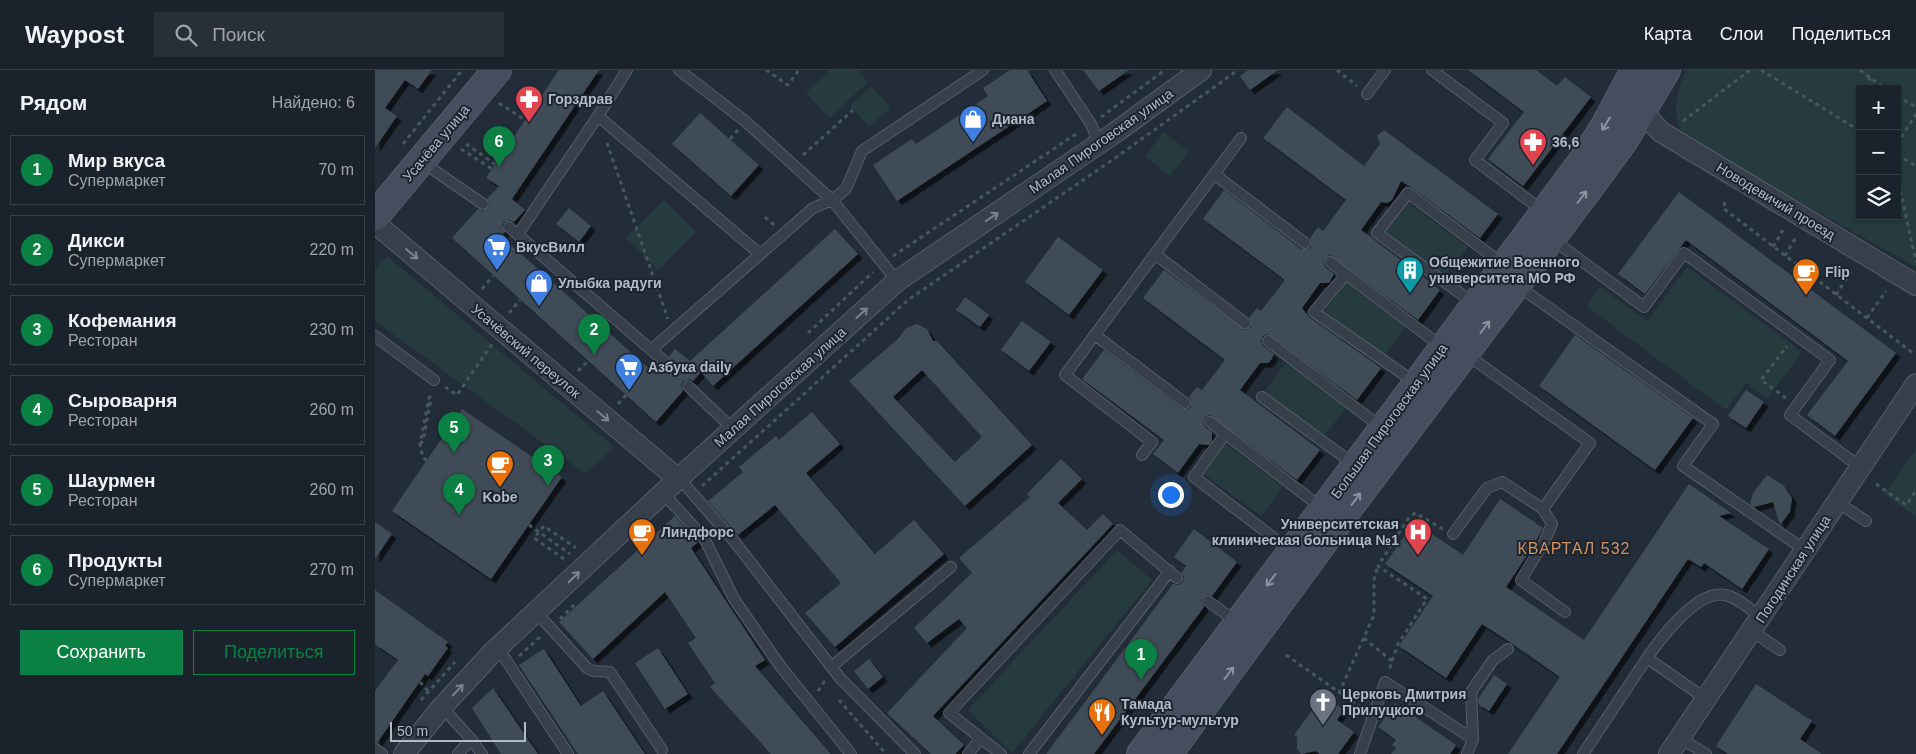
<!DOCTYPE html>
<html lang="ru">
<meta charset="utf-8">
<style>
body{margin:0;font-family:Arial,sans-serif;background:#272f38;color:#f1f3f6}
.controls{position:absolute;right:15px;top:15px;display:grid;overflow:hidden;border-radius:0px;box-shadow:0 1px 4px #0004}
.controls button{width:45px;height:45px;display:grid;place-items:center;padding:0;border:0;border-bottom:1px solid #383f48;background:#1a222c;color:#f1f3f6;font:25px sans-serif}
.scale{position:absolute;left:15px;bottom:12px;width:136px;box-sizing:border-box;padding-left:5px;border:2px solid #b2bac6;border-top:0;font-size:14px;line-height:18px;white-space:nowrap;color:#b2bac6;-webkit-text-stroke:4px #1c2430;paint-order:stroke}
.you{position:absolute;left:795px;top:424px;width:18px;height:18px;margin:-12px;border:4px solid #fff;border-radius:50%;background:#1a73e8;box-shadow:0 0 0 8px #1a73e833}
.badge{display:grid;place-items:center;width:32px;height:32px;border-radius:50%;background:#0b8043;color:#fff;font-size:16px;font-weight:700}
.pin{position:absolute;translate:-50% -41px;filter:drop-shadow(0 1px 2px #0008)}
.pin::after{content:'';position:absolute;top:26px;width:18px;height:15px;background:inherit;clip-path:polygon(0 0,100% 0,50% 100%)}
.list{margin:0;padding:0;list-style:none}
h2{display:flex;justify-content:space-between;align-items:center;height:65px;margin:0;padding:0 20px;font-size:21px}
h2 small{font-size:16px;font-weight:400;color:#9fa4a9}
.list li{display:grid;grid-template-columns:32px 1fr auto;gap:15px;align-items:center;box-sizing:border-box;height:70px;margin:0 10px 10px;padding:0 10px;border:1px solid #383f48;border-radius:0px}
.list b{display:block;font-size:19px;white-space:nowrap}
.list p{margin:0;font-size:16px;white-space:nowrap;color:#9fa4a9}
.list em{font-size:16px;font-style:normal;color:#9fa4a9}
.actions{display:flex;gap:10px;padding:15px 20px}
.actions a{flex:1;padding:11px 0;border:1px solid #0b8043;border-radius:0px;text-align:center;font-size:18px;color:#0b8043}
.actions .main{background:#0b8043;color:#fff}
.icon{flex:none;width:28px;height:28px;fill:none;stroke:currentColor;stroke-width:2;stroke-linecap:round;stroke-linejoin:round}
.map{position:relative;flex:none;width:1541px;height:684px;overflow:hidden}
header{display:flex;align-items:center;gap:30px;box-sizing:border-box;height:70px;padding:0 25px;background:#1a222c;border-bottom:1px solid #383f48}
header strong{font-size:24px}
nav{display:flex;gap:28px;margin-inline-start:auto;font-size:18px}
.search{width:350px;height:45px;background:#272f38;display:flex;align-items:center;gap:12px;box-sizing:border-box;padding:0 18px;border-radius:0px;color:#9fa4a9;font-size:19px}
main{display:flex}
aside{flex:1;background:#1a222c}
.map>svg:first-child{display:block}
.green{fill:#263b3d;fill-rule:evenodd}
.building{fill:#404b59;fill-rule:evenodd;filter:url(#shadow)}
.lines{fill:none;stroke-linecap:round;stroke-linejoin:round}
.lane-casing{stroke:#555d69;stroke-width:12}
.street-casing{stroke:#555d69;stroke-width:22}
.secondary-casing{stroke:#555d69;stroke-width:30}
.path{stroke:#45585b;stroke-width:3;stroke-dasharray:4 4;stroke-linecap:butt}
.lane{stroke:#373f4b;stroke-width:10}
.street{stroke:#373f4b;stroke-width:20}
.secondary{stroke:#454e5e;stroke-width:28}
.oneway{stroke:#8c94a2}
.oneway2{stroke:#7b838f}
.labels{text-anchor:middle;dominant-baseline:central;stroke-width:4;stroke-linejoin:round;paint-order:stroke}
.poi-label{font-size:14px;font-weight:bold;fill:#b2bac6;stroke:#1c2430;text-anchor:start}
.street-label{font-size:14px;fill:#b2bac6;stroke:#1c2430}
.quarter-label{font-size:16px;letter-spacing:1px;fill:#d09364;stroke:#1c2430}
</style>
<header>
<strong>Waypost</strong>
<div class="search"><svg class="icon" aria-label="search" viewBox="0 0 24 24"><circle cx="10" cy="10" r="6"/><path d="M15 15l6 6"/></svg>Поиск</div>
<nav><a>Карта</a><a>Слои</a><a>Поделиться</a></nav>
</header>
<main>
<aside>
<h2>Рядом<small>Найдено: 6</small></h2>
<ul class="list">
<li><span class="badge">1</span><div><b>Мир вкуса</b><p>Супермаркет</p></div><em>70 m</em></li>
<li><span class="badge">2</span><div><b>Дикси</b><p>Супермаркет</p></div><em>220 m</em></li>
<li><span class="badge">3</span><div><b>Кофемания</b><p>Ресторан</p></div><em>230 m</em></li>
<li><span class="badge">4</span><div><b>Сыроварня</b><p>Ресторан</p></div><em>260 m</em></li>
<li><span class="badge">5</span><div><b>Шаурмен</b><p>Ресторан</p></div><em>260 m</em></li>
<li><span class="badge">6</span><div><b>Продукты</b><p>Супермаркет</p></div><em>270 m</em></li>
</ul>
<div class="actions"><a class="main">Сохранить</a><a>Поделиться</a></div>
</aside>
<div class="map">
<svg width="1541" height="684" viewBox="0 0 1541 684">
<defs>
<filter id="shadow"><feDropShadow dx="4.5" dy="4.5" stdDeviation="0" flood-color="#0009"/></filter>
</defs>
<rect width="100%" height="100%" fill="#232d3a"/>
<path class="green" d="M455,0H482L493,12L455,48L431,23Z
M1312,0H1541V197L1325,76C1320,72 1313,69 1309,64C1295,50 1302,15 1312,0ZM1485,19H1522V146H1485Z
M496,16L516,37L494,57L475,36Z
M788,62L814,81L795,106L770,87Z
M289,130L321,162L283,200L251,168Z
M1033,133L1093,177L1070,206L1011,162Z
M12,186L239,377L211,404L0,251V199Z
M1312,197L1427,282L1392,329L1371,313L1351,340L1211,236L1225,217L1272,251Z
M971,212L1031,256L1009,286L949,241Z
M911,293L971,337L949,367L889,322Z
M849,372L908,417L886,446L827,403Z
M1541,379V447L1509,424Z
M742,480L777,510L637,683L593,640Z"/>
<path class="building" d="M0,0H57L43,19L30,10L10,38L22,46L0,78Z
M184,0H224L137,129L150,140L139,152L135,150L129,152L127,156L130,162L126,166L279,303L285,296L288,298L294,296L296,292L294,286L300,279L315,291L460,159L483,184L338,316L326,302L318,311L314,309L308,311L306,315L308,321L281,352L77,168L103,139L108,141L114,137L115,134L112,129L124,116L111,108Z
M635,0H652L672,31L522,131L498,95L537,69L541,74L613,26L608,18Z
M708,0H754L724,21Z
M874,0H903L875,20L865,6Z
M1093,0H1161L1182,16L1190,7L1216,27L1148,116L1113,89L1149,42Z
M912,37L989,96L1005,74L1002,66L1009,60L1123,144L1105,168L1037,118L1026,111L1017,130L1012,133L1006,132L986,160L1065,220L1043,250L955,185L950,188L948,192L950,197L959,204L954,213H945L927,238L935,248L1006,298L982,330L893,264L888,266L886,271L888,276L899,284L896,290L893,293H885L865,320L945,380L922,410L835,345L830,347L828,352L830,357L837,362V371L834,375L824,374L803,403L778,384L789,370L707,309L729,280L806,338L812,339L816,337V331L814,327L822,317L827,320L850,290L768,228L789,200L870,260L876,257V251L874,248L882,238L886,241L910,210L828,149L849,120L926,179H932L936,177V171L935,168L943,157L948,161L971,130L888,68Z
M325,43L384,95L356,126L297,74Z
M1304,122L1521,283L1460,366L1432,345L1473,291L1311,170L1270,224L1243,204Z
M194,138L216,156L204,172L181,154Z
M683,167L728,200L694,245L650,212Z
M590,227L614,245L605,257L581,240Z
M647,251L676,272L654,301L626,280Z
M542,254L552,259L558,271H562L657,375L590,436L474,311L523,269L531,258ZM547,300L607,367L580,392L518,327Z
M1200,265L1318,348L1280,400L1164,316Z
M1371,320L1389,332L1371,358L1353,346Z
M87,339L187,407L116,509L17,441Z
M437,342L465,374L431,403L500,484L539,450L569,484L460,577L430,543L466,513L400,435L363,465L333,431L368,402L364,397L401,366L404,370Z
M686,389L707,409L683,433L712,460L728,444L738,454L558,646L589,675L580,684H556L512,643L592,558L584,549L552,573L539,558L597,503L584,488L655,427L652,424Z
M1392,405L1409,416L1417,428L1415,442L1405,455L1398,432L1379,437L1375,434L1378,423Z
M1314,414L1356,443L1344,446L1394,479L1367,519L1329,493L1326,497L1313,489L1182,684H1133L1185,607L1136,573L1107,554L1071,608L1024,576L1058,526L1010,494L1039,452L1088,485L1125,429L1168,458L1159,475L1131,517L1209,570Z
M300,446L323,472L316,478L390,590L380,596L456,684H396L335,617L340,613L313,573L321,568L290,522L218,589L184,552Z
M0,452L17,464L0,489Z
M819,459L862,492L837,526L833,524L828,527L826,531L829,537L719,684H671L798,514L804,515L808,512L809,506L806,503L811,496L799,487Z
M0,520L73,572L70,576L73,578L53,606L50,604L2,673L0,672V621L23,590L0,574Z
M283,578L313,624L290,639L260,593Z
M169,579L206,636L228,621L270,684H203L144,595Z
M494,589L508,607L493,619L479,601Z
M1119,605L1132,614L1114,641L1103,634V629Z
M1381,614L1437,651L1425,669L1447,684H1353L1341,676Z
M118,618L163,684H126L97,638Z
M954,629L969,640L962,650L979,662L963,684H945L941,681L926,684L922,679V667L919,665L941,635L947,639Z
M1020,633L1081,675L1075,684H1016L1021,678L1017,675L1021,670L1003,657Z"/>
<g class="lines">
<g class="lane-casing">
<path id="lane" d="M304,0L370,51L457,130L522,211
M680,0L716,54L724,74
M1057,0L1128,53L1100,90L1168,141
M992,24L1010,0
M223,46L385,184
M47,92L108,134
M839,104L930,173
M134,157L289,291
M143,164L223,46L252,0
M1177,169L1269,237L1309,183L1455,290L1415,345L1485,397
M780,184L870,253
M955,192L1067,277
M971,204L939,242L1041,313
M1143,216L1338,354L1308,396L1430,480
M1100,234L1002,163L1033,123L1129,195
M720,265L810,333
M0,266L59,310
M893,271L1007,358
M276,280L438,138L457,130L471,119L487,81L608,0
M313,316L358,359
M887,327L980,395
M835,352L947,438
M850,364L819,407L916,481
M767,385L777,372L690,305L866,68
M304,408L359,471L465,608L540,684
M288,423L329,468L359,529L406,597L476,684
M1462,432L1491,451
M1168,439L1177,454L1169,472L1146,510L1190,542
M1078,464L1112,418L1127,412L1168,439L1215,373L1091,284
M833,531L863,553
M161,542L212,598L218,601L235,602L287,680
M1377,561L1405,580
M123,578L193,684
M1272,588C1286,568 1322,520 1350,525C1362,527 1376,540 1386,547
M456,597L576,497
M67,637L96,669L83,684
M1305,668L1331,684
M96,669L107,684
M1098,669L1096,622L1118,590L1133,579
M0,679L7,684
M593,684L606,668
M626,684L574,643L745,460L802,508
M654,684L795,501
M985,684L1010,612L1098,669L1092,684
M1208,684L1272,588L1331,629"/>
</g>
<g class="street-casing">
<path id="street" d="M1267,41L1286,62L1541,215
M0,153L303,409
M29,684L67,637L118,582L304,408L522,211L741,62L826,0
M1294,684L1541,314"/>
</g>
<g class="secondary-casing">
<path id="secondary" d="M0,146L122,0
M766,684L1207,92L1230,56L1260,0
M793,684L972,440L1225,103L1249,70L1291,0"/>
</g>
<path class="path" d="M391,0L413,15L424,0
M962,0L982,16
M1386,0L1485,61
M1485,0L1510,19
M1494,7L1497,19
M1522,26L1541,37
M124,33L150,50
M726,47L790,0
M1308,51L1375,0
M355,69L363,60
M232,73L293,249
M28,74L87,0
M91,74L120,94
M1522,74L1541,44
M86,79L117,99
M428,85L478,40
M1522,85L1541,96
M1522,105L1541,192
M1350,132L1348,138L1539,284
M390,147L399,155
M1398,177L1408,160
M518,186L704,62
M1410,186L1421,167
M107,219L118,206
M1461,225L1477,200
M134,243L145,230
M1492,248L1511,221
M433,263L498,202
M203,301L213,291
M70,317L82,325L117,274
M1411,328L1386,310L1412,276
M243,334L251,325
M45,374L48,371L56,329L55,326
M52,390L48,388L45,374L55,323
M1501,414L1531,435L1541,421
M327,416L533,230L743,86L863,0
M154,455L195,484
M189,489L159,468L169,456L201,478
M185,549L200,534
M989,568L1017,591L1014,601
M911,585L988,639
M144,586L165,567
M1017,591L1023,574L1052,529L1003,496L1033,449L1040,443L1068,459
M45,612L53,621
M443,621L449,612L452,611
M964,623L999,545V510L1003,496
M46,630L80,592
M464,630L511,684"/>
<use href="#lane" class="lane"/>
<use href="#street" class="street"/>
<use href="#secondary" class="secondary"/>
</g>
<defs><path id="oneway-shaft" d="M-6 0H5M1.5-3L5.5 0L1.5 3" fill="none" stroke-width="1.6" stroke-linecap="round" stroke-linejoin="round" transform="scale(1.25)"/></defs>
<g class="oneway">
<use href="#oneway-shaft" transform="translate(1231 54) rotate(121)"/>
<use href="#oneway-shaft" transform="translate(1207 127) rotate(-53)"/>
<use href="#oneway-shaft" transform="translate(1110 257) rotate(-53)"/>
<use href="#oneway-shaft" transform="translate(981 429) rotate(-53)"/>
<use href="#oneway-shaft" transform="translate(896 510) rotate(127)"/>
<use href="#oneway-shaft" transform="translate(854 603) rotate(-53)"/>
</g>
<g class="oneway2">
<use href="#oneway-shaft" transform="translate(617 147) rotate(-34)"/>
<use href="#oneway-shaft" transform="translate(37 184) rotate(40)"/>
<use href="#oneway-shaft" transform="translate(487 243) rotate(-42)"/>
<use href="#oneway-shaft" transform="translate(228 346) rotate(40)"/>
<use href="#oneway-shaft" transform="translate(199 507) rotate(-44)"/>
<use href="#oneway-shaft" transform="translate(83 620) rotate(-47)"/>
</g>
<defs>
<g id="pharmacy-pin" transform="scale(1.4375)"><path d="M0 17L-7.5 6A9.5 9.5 0 1 1 7.5 6Z" fill="#e0444e" stroke="#1c2430"/><path d="M-2-6h4v4h4v4h-4v4h-4v-4h-4v-4h4Z" fill="#fff"/></g>
<g id="shop-pin" transform="scale(1.4375)"><path d="M0 17L-7.5 6A9.5 9.5 0 1 1 7.5 6Z" fill="#3f7fe0" stroke="#1c2430"/><path d="M-5-2.5h2.3a2.7 3.5 0 0 1 5.4 0H5L5.5 6h-11ZM-1.5-2.5h3a1.5 2.3 0 0 0-3 0Z" fill="#fff"/></g>
<g id="supermarket-pin" transform="scale(1.4375)"><path d="M0 17L-7.5 6A9.5 9.5 0 1 1 7.5 6Z" fill="#3f7fe0" stroke="#1c2430"/><path d="M-6-5.5h2.5l.6 2H6L4.5 2H-2.5L-4.4-4H-6ZM-1.5 3.2a1.3 1.3 0 1 0 .1 0ZM3 3.2a1.3 1.3 0 1 0 .1 0Z" fill="#fff"/></g>
<g id="building-pin" transform="scale(1.4375)"><path d="M0 17L-7.5 6A9.5 9.5 0 1 1 7.5 6Z" fill="#0f9aa8" stroke="#1c2430"/><path d="M-4-6H4V6H1V3H-1V6H-4ZM-2.5-4.3h1.7v1.8h-1.7ZM.8-4.3h1.7v1.8H.8ZM-2.5-1h1.7V.8h-1.7ZM.8-1h1.7V.8H.8Z" fill="#fff"/></g>
<g id="cafe-pin" transform="scale(1.4375)"><path d="M0 17L-7.5 6A9.5 9.5 0 1 1 7.5 6Z" fill="#e8710a" stroke="#1c2430"/><path d="M-5.5-4.5H6V0H3Q3 3.5 0 3.5H-2.5Q-5.5 3.5-5.5 0ZM3-3.2v2h1.7v-2ZM-6 4.5H4V6H-6Z" fill="#fff"/></g>
<g id="hospital-pin" transform="scale(1.4375)"><path d="M0 17L-7.5 6A9.5 9.5 0 1 1 7.5 6Z" fill="#e0444e" stroke="#1c2430"/><path d="M-5-5h3v3.5h4V-5h3V5h-3V1.5h-4V5h-3Z" fill="#fff"/></g>
<g id="church-pin" transform="scale(1.4375)"><path d="M0 17L-7.5 6A9.5 9.5 0 1 1 7.5 6Z" fill="#6b7280" stroke="#1c2430"/><path d="M-1.2-6h2.4v3.5h3.3v2.4h-3.3V6h-2.4V-.1h-3.3v-2.4h3.3Z" fill="#fff"/></g>
<g id="restaurant-pin" transform="scale(1.4375)"><path d="M0 17L-7.5 6A9.5 9.5 0 1 1 7.5 6Z" fill="#e8710a" stroke="#1c2430"/><path d="M-5-6h1v4h1v-4h1v4h1v-4h1v5L-1.5 .5V6h-2V.5L-5-1ZM5-6V6H3V1.5H1.5Q1.5-4 5-6Z" fill="#fff"/></g>
</defs>
<g fill-rule="evenodd">
<use href="#pharmacy-pin" x="154" y="29"/>
<use href="#shop-pin" x="598" y="49"/>
<use href="#pharmacy-pin" x="1158" y="72"/>
<use href="#supermarket-pin" x="122" y="177"/>
<use href="#building-pin" x="1035" y="200"/>
<use href="#cafe-pin" x="1431" y="202"/>
<use href="#shop-pin" x="164" y="213"/>
<use href="#supermarket-pin" x="254" y="297"/>
<use href="#cafe-pin" x="125" y="394"/>
<use href="#cafe-pin" x="267" y="462"/>
<use href="#hospital-pin" x="1043" y="462"/>
<use href="#church-pin" x="948" y="632"/>
<use href="#restaurant-pin" x="727" y="642"/>
</g>
<g class="labels">
<g class="poi-label">
<text x="173" y="29">Горздрав</text>
<text x="617" y="49">Диана</text>
<text x="1177" y="72">36,6</text>
<text x="141" y="177">ВкусВилл</text>
<text x="1054" y="192">Общежитие Военного<tspan x="1054" dy="16">университета МО РФ</tspan></text>
<text x="1450" y="202">Flip</text>
<text x="183" y="213">Улыбка радуги</text>
<text x="273" y="297">Азбука daily</text>
<text x="125" y="427" text-anchor="middle">Kobe</text>
<text x="1024" y="454" text-anchor="end">Университетская<tspan x="1024" dy="16">клиническая больница №1</tspan></text>
<text x="286" y="462">Линдфорс</text>
<text x="967" y="624">Церковь Дмитрия<tspan x="967" dy="16">Прилуцкого</tspan></text>
<text x="746" y="634">Тамада<tspan x="746" dy="16">Культур-мультур</tspan></text>
</g>
<g class="street-label">
<text transform="translate(726 71) rotate(-35)">Малая Пироговская улица</text>
<text transform="translate(61 73) rotate(-50)">Усачёва улица</text>
<text transform="translate(1401 131) rotate(31)">Новодевичий проезд</text>
<text transform="translate(151 281) rotate(40)">Усачёвский переулок</text>
<text transform="translate(405 317) rotate(-42)">Малая Пироговская улица</text>
<text transform="translate(1014 351) rotate(-54)">Большая Пироговская улица</text>
<text transform="translate(1418 499) rotate(-57)">Погодинская улица</text>
</g>
<g class="quarter-label">
<text x="1199" y="478">КВАРТАЛ 532</text>
</g>
</g>
</svg>
<div class="controls">
<button>+</button>
<button>−</button>
<button><svg class="icon" aria-label="layers" viewBox="0 0 24 24"><path d="M12 4l9 5-9 5-9-5zM3 14l9 5 9-5"/></svg></button>
</div>
<div class="scale">50 m</div>
<div class="you"></div>
<div class="pin badge" style="left:766px;top:610px">1</div>
<div class="pin badge" style="left:219px;top:285px">2</div>
<div class="pin badge" style="left:173px;top:416px">3</div>
<div class="pin badge" style="left:84px;top:445px">4</div>
<div class="pin badge" style="left:79px;top:383px">5</div>
<div class="pin badge" style="left:124px;top:97px">6</div>
</div>
</main>
